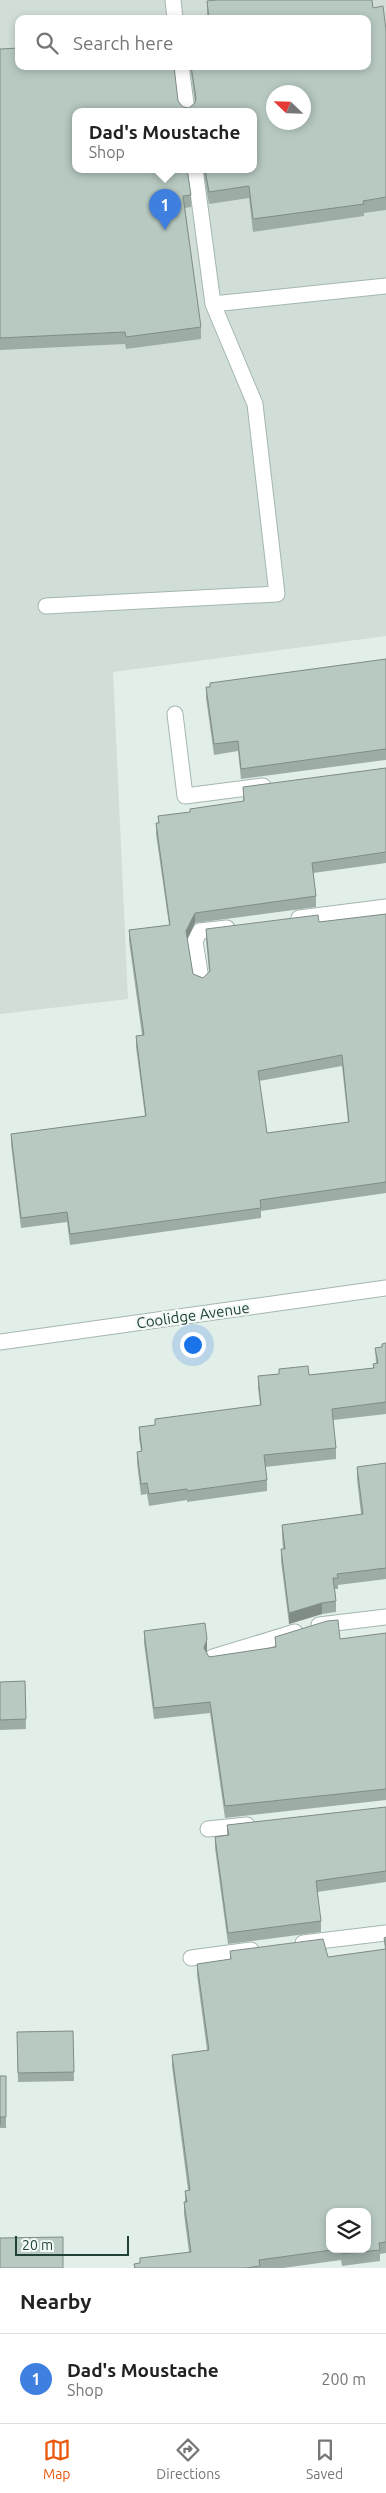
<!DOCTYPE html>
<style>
body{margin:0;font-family:Ubuntu,sans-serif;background:#f6f6f6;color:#222}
.controls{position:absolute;right:15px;bottom:15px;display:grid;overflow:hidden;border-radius:10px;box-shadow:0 2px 8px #0003}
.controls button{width:45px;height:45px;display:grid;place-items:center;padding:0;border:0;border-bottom:1px solid #e0e0e0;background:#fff;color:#222;font:25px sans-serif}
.compass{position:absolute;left:266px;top:85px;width:45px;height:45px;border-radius:50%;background:#fff;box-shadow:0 2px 8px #0003;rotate:293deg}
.scale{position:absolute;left:15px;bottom:12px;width:114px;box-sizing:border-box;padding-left:5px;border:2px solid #204137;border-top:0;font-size:14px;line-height:18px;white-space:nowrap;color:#204137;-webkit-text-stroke:4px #f3faf6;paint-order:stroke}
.you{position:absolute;left:192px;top:1344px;width:18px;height:18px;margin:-12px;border:4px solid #fff;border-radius:50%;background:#1a73e8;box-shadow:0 0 0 8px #1a73e833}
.badge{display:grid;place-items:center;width:32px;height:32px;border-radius:50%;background:#ea580c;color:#fff;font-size:16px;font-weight:700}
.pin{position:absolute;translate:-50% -41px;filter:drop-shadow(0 1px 2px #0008)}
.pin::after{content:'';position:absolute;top:26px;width:18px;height:15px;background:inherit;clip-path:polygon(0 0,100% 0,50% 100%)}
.popup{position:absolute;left:72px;top:108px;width:185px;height:65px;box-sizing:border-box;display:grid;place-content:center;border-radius:10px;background:#fff;filter:drop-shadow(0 1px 4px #0005);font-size:16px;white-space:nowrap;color:#767676}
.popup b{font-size:19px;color:#222}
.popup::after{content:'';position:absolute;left:50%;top:100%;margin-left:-10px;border:10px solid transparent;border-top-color:#fff}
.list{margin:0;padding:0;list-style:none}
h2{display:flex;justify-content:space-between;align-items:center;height:65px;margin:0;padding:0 20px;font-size:21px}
h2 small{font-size:16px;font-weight:400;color:#767676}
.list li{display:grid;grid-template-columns:32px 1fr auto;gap:15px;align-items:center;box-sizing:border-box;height:90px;padding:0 20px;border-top:1px solid #e0e0e0}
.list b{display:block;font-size:19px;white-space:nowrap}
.list p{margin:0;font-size:16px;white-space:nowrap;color:#767676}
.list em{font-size:16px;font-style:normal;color:#767676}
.icon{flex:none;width:28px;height:28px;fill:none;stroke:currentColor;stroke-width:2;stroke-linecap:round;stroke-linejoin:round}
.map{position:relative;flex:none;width:386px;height:2268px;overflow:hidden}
.search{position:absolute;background:#fff;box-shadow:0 2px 8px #0003;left:15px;right:15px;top:15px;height:55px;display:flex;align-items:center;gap:12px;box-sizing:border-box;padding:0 18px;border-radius:10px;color:#767676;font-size:19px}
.sheet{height:155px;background:#fff}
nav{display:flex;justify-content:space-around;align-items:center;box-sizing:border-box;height:70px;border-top:1px solid #e0e0e0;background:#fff;font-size:14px;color:#767676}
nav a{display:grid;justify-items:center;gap:2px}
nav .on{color:#ea580c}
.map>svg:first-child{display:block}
.built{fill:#d0ded7;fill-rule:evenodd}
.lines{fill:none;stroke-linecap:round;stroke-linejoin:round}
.minor-casing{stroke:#a4b7af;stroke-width:17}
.minor{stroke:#fff;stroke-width:15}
.wall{fill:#9dada6;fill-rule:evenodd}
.shaded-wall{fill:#808d87}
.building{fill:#b7c9c1;stroke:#808d87;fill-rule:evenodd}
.labels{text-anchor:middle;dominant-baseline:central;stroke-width:4.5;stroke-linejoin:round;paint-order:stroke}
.street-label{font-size:15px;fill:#204137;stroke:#f3faf6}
</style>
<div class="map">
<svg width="386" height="2268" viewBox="0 0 386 2268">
<rect width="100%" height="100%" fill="#e2eee8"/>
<path class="built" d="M0,0H386V636L113,672L128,999L0,1014ZM19,19H367V66H19ZM274,92H304V122H274ZM76,111H254V169H76Z"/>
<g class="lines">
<g class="minor-casing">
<path id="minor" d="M173,0L175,19
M181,66L187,111
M213,304L386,286
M46,606L277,594L255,404L213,304L195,169
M175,714L185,796L263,786
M299,918L386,907
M201,979L195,941L200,931L227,928
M0,1342L386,1288
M319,1625L386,1617
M213,1657L295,1632
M208,1829L247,1825
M303,1943L386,1933
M191,1958L251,1950"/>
</g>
<use href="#minor" class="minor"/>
</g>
<path class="wall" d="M207,1L373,8L386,30V210L364,213V216L253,232L249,198L209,204L203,169H254V111H76L191,195V207L185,208L201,327V339L126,349L125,344L0,350V49L178,101L183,107L189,108L195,103L190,66H367V19H207Z
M386,659V760H385L241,779L238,751L214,755L206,698V687H210V683Z
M386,768V863L313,873L316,896V907L195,923L187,939L193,974L203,978L209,972L206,940V929L319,922L386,914V1193L261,1211V1218L70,1245L67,1222L21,1228L11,1144V1134L145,1116L136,1047V1036L142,1035L129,941V930L169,925L156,834V823H158V816L190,812V809L243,802V787ZM342,1066L348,1122L267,1133L259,1081Z
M386,1343V1414L333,1420L336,1448V1459L265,1467L267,1480V1491L187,1502V1500L149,1506L147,1494L141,1495L137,1463V1452L141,1451L139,1438V1427L155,1425V1419L260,1405L258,1388V1376L279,1374V1369L309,1375L373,1368V1364L376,1363L375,1348L382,1347Z
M386,1463V1579L338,1585V1589H335L336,1601V1612L322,1614L289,1624L281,1561V1549H283L282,1536V1525L361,1514L357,1479V1467Z
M144,1631L207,1650L206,1652L209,1657L275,1647V1637L340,1639L386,1633V1800L225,1818L210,1713L154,1719L144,1643Z
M25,1681L26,1729L0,1730V1682Z
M386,1807V1882L317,1892L321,1921V1932L228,1944L215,1848V1837L227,1835V1825Z
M386,1937V2253L380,2254V2261L342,2266L341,2260L283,2268H134V2264L140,2263V2258L189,2252L184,2214V2202H185V2191L188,2190L172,2066V2055L207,2050L197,1975V1964L230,1959V1951L328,1957L385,1949L384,1938Z
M73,2031L74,2081L18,2082L17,2032Z
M0,2076H6V2128H0Z"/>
<path class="shaded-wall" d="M195,913V923L186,942V931Z
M322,1603V1614L289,1624V1613Z
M207,1639V1650L204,1659V1648Z"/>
<path class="building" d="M217,0H372L373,8L383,6L386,30V197L363,201L364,204L253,219L249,186L209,192L205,169H254V111H76V169H187L191,195L183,196L201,327L126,337L125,332L0,338V49L19,48V66H174L178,101L183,107L189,108L195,103L196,98L191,66H367V19H209L207,1ZM274,92H304V122H274Z
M386,659V750L385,749L241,769L238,741L214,744L206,687H210V683Z
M386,768V852L312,863L316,896L195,913L186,931L193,974L203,978L210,971L206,929L318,915L319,922L386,914V1182L260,1200L261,1208L70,1234L67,1212L21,1218L11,1134L146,1116L136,1036L144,1035L129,930L170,925L156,823H159L158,816L190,812V809L244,801L243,787ZM342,1055L349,1122L267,1133L258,1071Z
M386,1343V1402L332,1409L336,1448L264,1455L267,1480L187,1491V1489L149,1494L147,1483L141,1484L137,1452L142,1451L139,1427L155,1425V1419L261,1405L258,1376L279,1374V1369L308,1366L309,1375L374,1368L373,1364L378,1363L375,1348L382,1347V1344Z
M386,1463V1568L337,1574L338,1578H333L336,1601L322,1603L289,1613L281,1549H285L282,1525L363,1514L357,1467Z
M338,1620L340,1639L386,1633V1789L225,1806L210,1702L154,1708L144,1631L205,1623L207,1639L204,1648L209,1657L276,1647L275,1637L327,1621Z
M25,1681L26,1719L0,1720V1682Z
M386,1807V1871L316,1881L321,1921L228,1933L215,1837L229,1835L227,1825Z
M386,1937V2242L379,2243L380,2250L342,2254L341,2249H367V2212H330V2249H339L259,2260L260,2266L246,2268H135L134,2264L140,2263V2258L191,2252L184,2202H187L185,2191L190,2190L172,2055L209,2050L197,1964L231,1959L230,1951L323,1939L328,1957L386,1949L384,1938Z
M73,2031L74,2072L18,2073L17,2032Z
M0,2076H6V2117H0V2125Z
M63,2237V2268H0V2238Z"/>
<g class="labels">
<g class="street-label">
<text transform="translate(193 1315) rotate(-8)">Coolidge Avenue</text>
</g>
</g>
</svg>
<div class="controls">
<button><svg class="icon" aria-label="layers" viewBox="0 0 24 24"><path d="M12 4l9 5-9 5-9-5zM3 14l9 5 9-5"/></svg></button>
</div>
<svg class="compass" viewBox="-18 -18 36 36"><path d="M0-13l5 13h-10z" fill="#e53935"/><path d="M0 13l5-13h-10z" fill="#767676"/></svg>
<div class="scale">20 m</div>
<div class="you"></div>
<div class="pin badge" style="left:165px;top:230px;background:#3f7fe0">1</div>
<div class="popup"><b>Dad's Moustache</b>Shop</div>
<div class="search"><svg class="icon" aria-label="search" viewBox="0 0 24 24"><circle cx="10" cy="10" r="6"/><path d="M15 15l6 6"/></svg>Search here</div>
</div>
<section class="sheet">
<h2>Nearby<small></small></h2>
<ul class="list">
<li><span class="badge" style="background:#3f7fe0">1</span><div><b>Dad's Moustache</b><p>Shop</p></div><em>200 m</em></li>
</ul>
</section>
<nav>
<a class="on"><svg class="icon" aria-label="map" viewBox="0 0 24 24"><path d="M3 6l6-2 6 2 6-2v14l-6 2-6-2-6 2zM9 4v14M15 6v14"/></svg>Map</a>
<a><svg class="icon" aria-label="directions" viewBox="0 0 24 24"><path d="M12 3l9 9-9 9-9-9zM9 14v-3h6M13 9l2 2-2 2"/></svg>Directions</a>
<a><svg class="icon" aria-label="saved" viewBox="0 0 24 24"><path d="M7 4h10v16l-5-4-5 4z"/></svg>Saved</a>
</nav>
